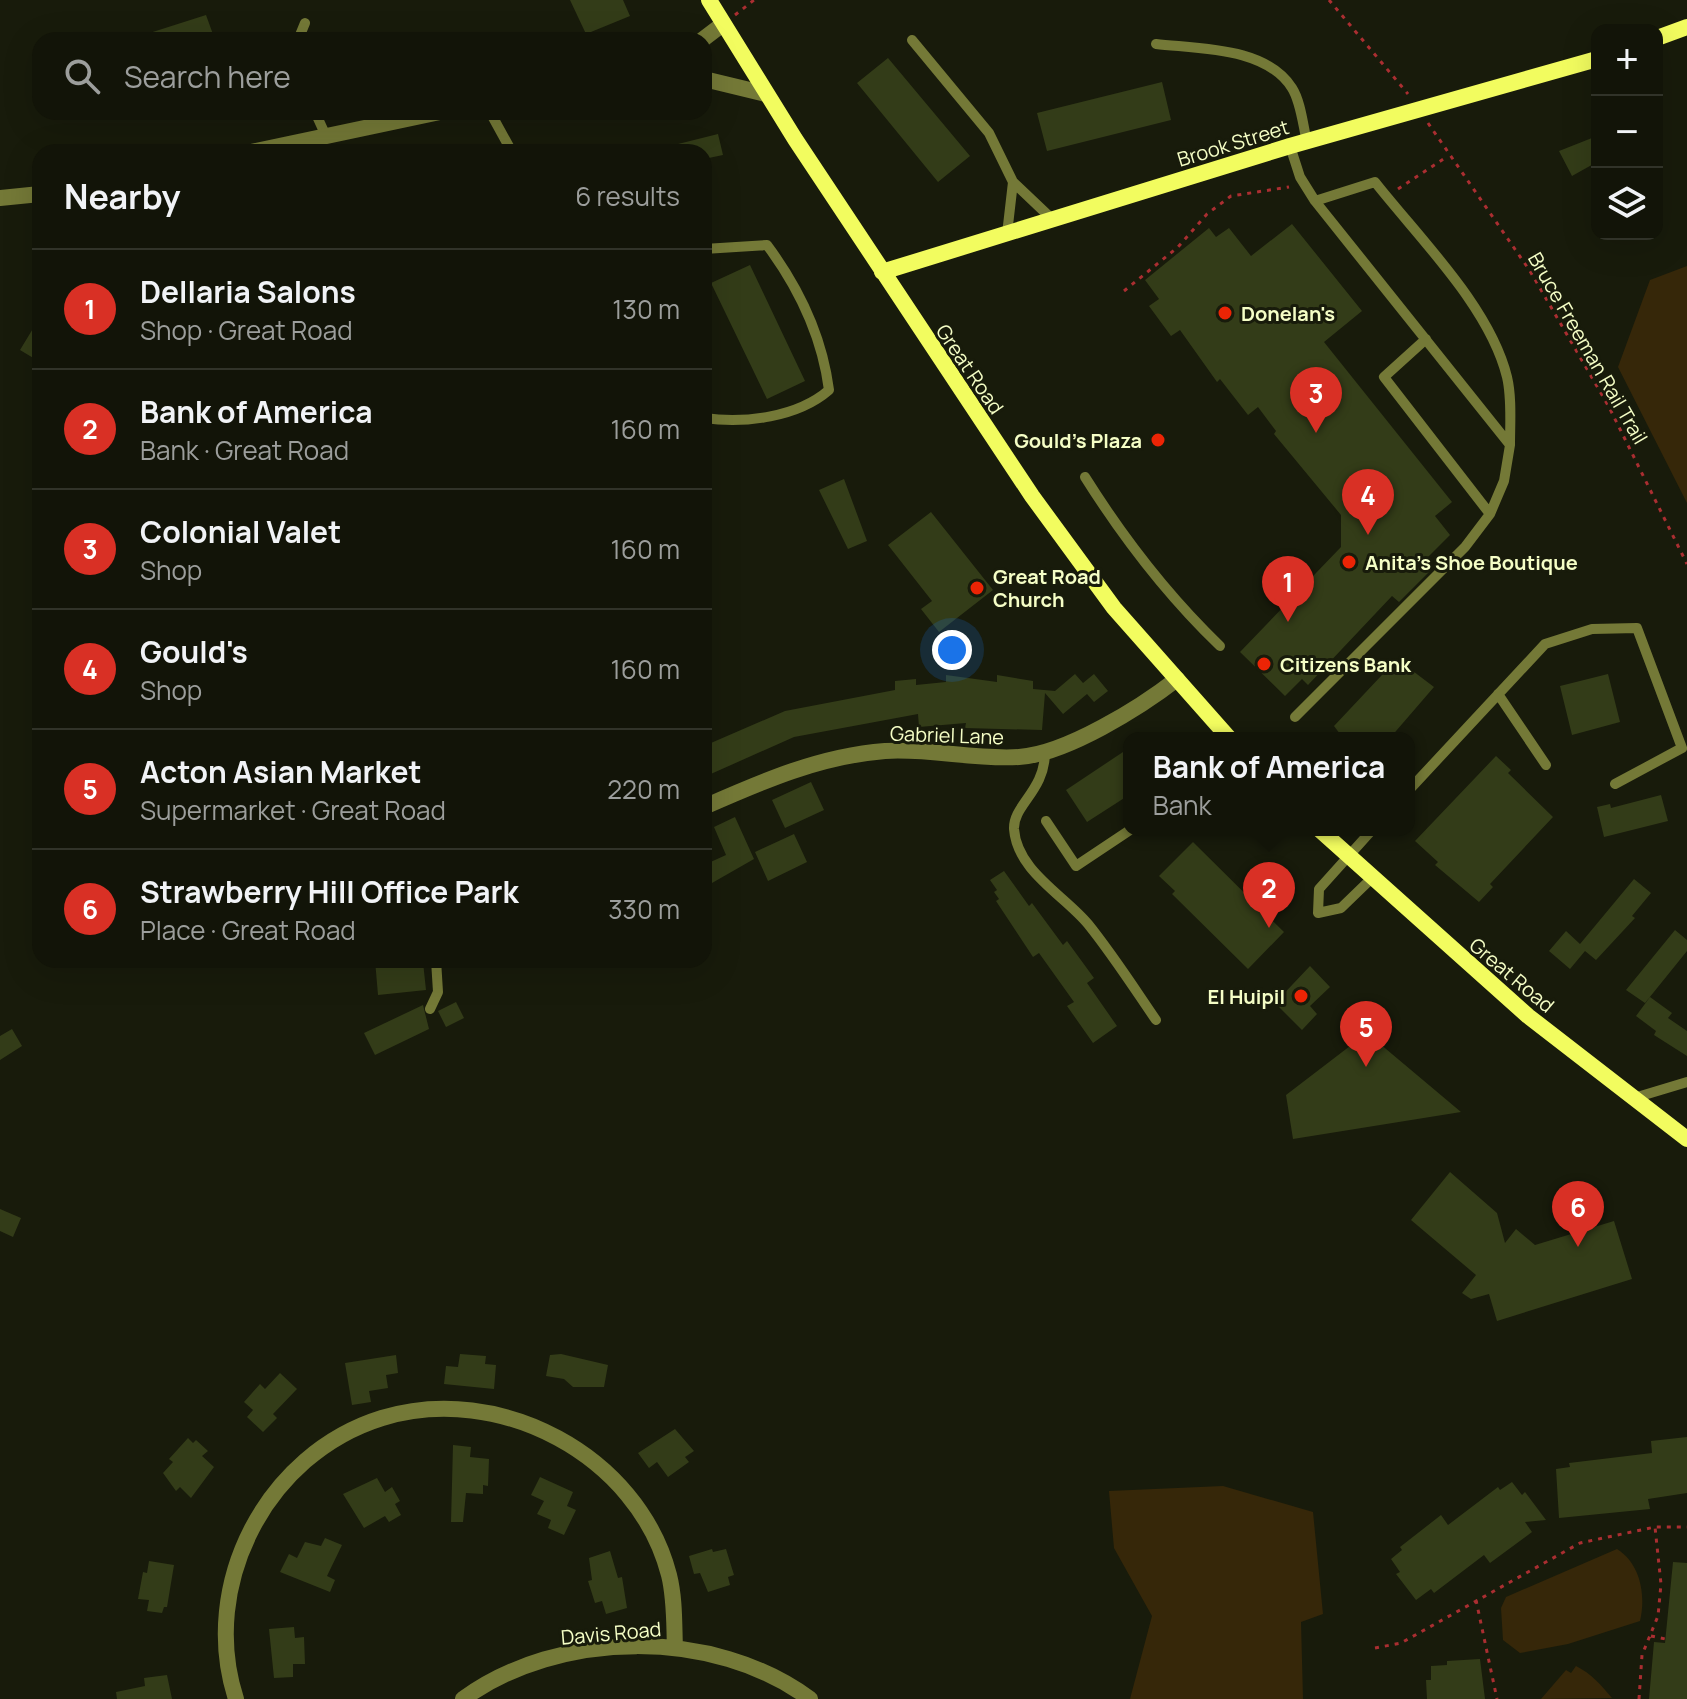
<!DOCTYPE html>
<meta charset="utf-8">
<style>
body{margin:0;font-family:Manrope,sans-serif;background:#1b1d12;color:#f1f3f6}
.controls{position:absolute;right:24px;top:24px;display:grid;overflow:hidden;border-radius:16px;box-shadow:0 8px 32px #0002}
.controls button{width:72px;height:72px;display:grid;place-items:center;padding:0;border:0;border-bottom:2px solid #313329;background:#121408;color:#f1f3f6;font:40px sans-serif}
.you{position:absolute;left:952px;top:650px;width:28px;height:28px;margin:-20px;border:6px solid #fff;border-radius:50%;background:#1a73e8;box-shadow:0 0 0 12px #1a73e833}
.badge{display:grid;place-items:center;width:52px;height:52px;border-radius:50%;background:#d93025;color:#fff;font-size:26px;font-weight:700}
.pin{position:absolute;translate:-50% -66px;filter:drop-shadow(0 2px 4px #0008)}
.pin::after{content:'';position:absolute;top:42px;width:28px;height:24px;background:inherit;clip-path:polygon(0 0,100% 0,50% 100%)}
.popup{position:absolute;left:1123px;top:732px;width:292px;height:104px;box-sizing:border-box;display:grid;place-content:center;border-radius:16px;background:#121408;filter:drop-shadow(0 2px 6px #0005);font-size:26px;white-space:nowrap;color:#9c9e9c}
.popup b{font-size:30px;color:#f1f3f6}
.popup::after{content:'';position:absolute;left:50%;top:100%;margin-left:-16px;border:16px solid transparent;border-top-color:#121408}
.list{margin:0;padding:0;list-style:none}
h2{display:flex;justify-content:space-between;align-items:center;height:104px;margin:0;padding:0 32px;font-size:34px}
h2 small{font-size:26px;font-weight:400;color:#9c9e9c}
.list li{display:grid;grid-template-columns:52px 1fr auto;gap:24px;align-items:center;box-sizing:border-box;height:120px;padding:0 32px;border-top:2px solid #313329}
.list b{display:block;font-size:30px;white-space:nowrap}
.list p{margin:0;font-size:26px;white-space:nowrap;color:#9c9e9c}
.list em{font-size:26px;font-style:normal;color:#9c9e9c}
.icon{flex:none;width:44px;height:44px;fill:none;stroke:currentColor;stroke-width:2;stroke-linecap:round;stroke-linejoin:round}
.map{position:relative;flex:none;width:1687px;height:1699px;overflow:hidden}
.search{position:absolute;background:#121408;box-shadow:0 8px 32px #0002;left:32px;top:32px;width:680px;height:88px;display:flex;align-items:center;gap:20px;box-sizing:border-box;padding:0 28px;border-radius:24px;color:#9c9e9c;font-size:30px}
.panel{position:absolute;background:#121408;box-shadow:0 8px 32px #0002;left:32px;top:144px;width:680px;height:824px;border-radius:24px}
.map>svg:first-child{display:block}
.water{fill:#362709}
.building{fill:#333c18}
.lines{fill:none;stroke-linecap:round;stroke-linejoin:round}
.path{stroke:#aa2e31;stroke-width:3;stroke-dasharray:4 6;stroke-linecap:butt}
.lane{stroke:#747937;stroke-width:10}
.street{stroke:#747937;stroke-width:16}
.secondary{stroke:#f2fc5f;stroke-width:16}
.poi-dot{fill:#ec2405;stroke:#181b0b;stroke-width:3}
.labels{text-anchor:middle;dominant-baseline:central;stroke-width:6;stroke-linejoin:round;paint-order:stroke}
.street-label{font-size:20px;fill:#f5fec6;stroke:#181b0b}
.poi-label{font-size:20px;font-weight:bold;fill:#f5fec6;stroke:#181b0b;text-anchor:start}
</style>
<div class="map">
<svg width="1687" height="1699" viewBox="0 0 1687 1699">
<rect width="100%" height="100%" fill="#181b0b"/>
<path class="water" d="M1687,266V503L1618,367L1650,280Z
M1223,1486L1313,1512L1323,1614L1301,1622L1303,1699H1130L1152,1616L1114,1548L1109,1491Z
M1617,1549C1641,1564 1646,1596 1640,1621L1568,1644L1520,1653L1503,1640L1501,1608L1506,1597Z
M1576,1666C1592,1674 1601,1685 1612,1698L1541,1699L1566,1670L1571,1673Z"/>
<path class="building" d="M570,0H623L630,16L586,34Z
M206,15L214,37L138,40L137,37Z
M888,58L970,156L938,182L857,83Z
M1162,82L1171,120L1047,151L1037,113Z
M718,134L723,155L704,159V152H667L666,147Z
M1597,136V162L1572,176L1559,151Z
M1292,224L1362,311L1324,342L1452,502L1435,516L1450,535L1425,560L1433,568L1399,602L1392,596L1308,685L1302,679L1285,696L1240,652L1341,547V515L1274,434L1276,431L1258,407L1248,415L1220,379L1217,382L1180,330L1171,336L1149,306L1159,299L1145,280L1209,228L1216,237L1229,228L1251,256Z
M750,265L805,381L767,399L711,283Z
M40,317V362L20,350Z
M844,479L867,541L848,549L819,490Z
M931,512L993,590L939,632L921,609L932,601L888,545Z
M1397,659L1434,687L1390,738H1343L1334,726Z
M1075,674L1083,683L1094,674L1108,691L1094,702L1087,694L1063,714L1045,693L1042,730L965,728L966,723L919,727L918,714L794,737L704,777V746L785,711L895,690V681L916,679V685L946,682V675L997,682V675L1033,681V689L1055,691Z
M1608,674L1620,722L1572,735L1560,686Z
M1129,748V795L1087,822L1066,790Z
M1496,756L1511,770L1508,773L1553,817L1490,884L1493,887L1479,902L1435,865L1438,862L1415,841Z
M811,782L824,810L785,828L772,800Z
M1661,795L1668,821L1604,837L1597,807L1610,804L1611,808Z
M735,817L754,859L712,883L704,865L726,855L714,827Z
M794,834L807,862L768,881L755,852Z
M1193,842L1284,932L1248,969L1172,894L1175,891L1159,876Z
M1004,871L1029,906L1032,903L1063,945L1067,941L1094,978L1087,983L1117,1026L1093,1043L1067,1006L1074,1002L1039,953L1033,957L996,901L999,899L994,892L997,890L990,880Z
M1634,879L1651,893L1632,916L1635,918L1596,960L1585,951L1570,969L1549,951L1566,931L1580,944Z
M1675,930L1687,940V951L1645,1003L1626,990Z
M375,960H392L393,965L423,962L426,990L378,995Z
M1310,966L1330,987L1310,1006L1317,1014L1302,1030L1275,1003Z
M1650,997L1672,1013L1668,1018L1687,1031V1056L1654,1035L1656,1031L1636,1016Z
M456,1002L464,1018L446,1027L438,1011Z
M423,1005L429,1029L375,1055L364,1033Z
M12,1029L22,1046L0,1060V1036Z
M1367,1033L1461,1112L1293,1139L1286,1095Z
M1450,1172L1497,1213L1505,1243L1516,1229L1535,1245L1614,1221L1632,1279L1497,1321L1489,1294L1471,1299L1462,1293L1476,1275L1411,1220Z
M0,1209L21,1218L13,1237L0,1231Z
M460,1354L486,1356L485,1364L496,1365L494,1389L444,1384L446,1366L458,1367Z
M561,1354L608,1365L604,1387H573L564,1379L546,1376L550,1355Z
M396,1355L398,1373L386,1375L388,1388L369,1391L371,1402L352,1405L345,1363Z
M280,1373L297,1389L273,1414L277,1418L263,1432L247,1417L253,1410L244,1402L260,1384L265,1389Z
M675,1429L694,1451L685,1457L689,1462L668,1477L657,1462L649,1468L638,1453Z
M1687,1437V1493L1648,1499L1650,1509L1559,1518L1556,1469L1570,1467L1569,1463L1652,1453L1651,1441Z
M188,1438L193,1443L196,1440L208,1451L202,1456L214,1467L191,1498L180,1487L176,1491L163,1473L173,1462L169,1459Z
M453,1445L471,1447L470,1457L489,1459L488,1486L483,1485V1494L466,1493L463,1522H451Z
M540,1477L573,1492L567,1506L576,1510L564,1535L548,1528L551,1520L537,1514L544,1501L531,1495Z
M377,1478L385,1492L392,1487L400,1501L395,1504L401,1515L389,1522L385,1516L364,1528L343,1494Z
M1512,1482L1522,1495L1525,1492L1546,1520L1525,1522L1532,1532L1490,1563L1484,1555L1434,1593L1431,1589L1416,1600L1396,1574L1400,1572L1391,1559L1402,1550L1400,1547L1441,1515L1448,1525L1498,1487L1500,1490Z
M325,1538L342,1545L327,1576L335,1580L330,1592L280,1572L289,1554L297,1558L305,1542L321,1546Z
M712,1549L713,1552L726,1549L734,1575L728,1577L730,1585L708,1592L700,1573L694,1574L689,1556Z
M610,1551L618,1578L622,1577L627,1608L606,1614L602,1601L595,1603L588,1581L592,1580L589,1558Z
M149,1561L174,1565L167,1607H164L162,1613L147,1611L149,1600L138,1599L143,1572L147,1573Z
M1673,1562L1687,1563V1699H1649L1654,1642L1665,1643Z
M294,1627L295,1638L304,1637L305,1664H293V1677L274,1678L269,1629Z
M1480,1659L1485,1699H1427L1426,1680H1431V1666L1447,1665V1661Z
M167,1675L172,1699H117L116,1692L145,1686L144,1678Z"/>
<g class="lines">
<path class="path" d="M1329,0L1408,94
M735,15L754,0
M1428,123L1530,271L1609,407L1687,564
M1398,189L1448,156
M1124,291L1178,247L1207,214L1231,196L1289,187
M1476,1600L1497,1699
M1651,1636L1670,1640
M1375,1648L1401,1643L1580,1543L1655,1527H1687
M1639,1699L1642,1655L1658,1616L1661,1584L1655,1527"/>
<path class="lane" d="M298,40L305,23
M912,40L989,133L1013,182L1052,219
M1156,44C1200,49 1266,47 1292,88C1301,102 1303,126 1307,142
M315,112L326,136
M490,112L512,152
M1290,146L1300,177L1315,201L1510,445L1504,481L1490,514L1465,547L1295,717
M1315,201L1375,182C1419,238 1490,307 1507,377C1512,398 1510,423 1510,445
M1007,234L1013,182
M704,249L767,245C799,288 822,336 829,390C798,417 745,424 704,418
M1426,339L1384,377L1490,514
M1085,477C1124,539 1167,595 1220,646
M1498,694L1546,765
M1045,752C1045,791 1013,805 1014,829C1017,871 1064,895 1088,924C1113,955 1134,988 1156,1020
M1409,790L1545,644L1592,629L1637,628L1682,748L1615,784
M1046,821L1076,866L1130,830
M1371,879L1341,908L1318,913L1319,889L1372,830
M430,1009L438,992L436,960
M1634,1098L1687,1082"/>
<path class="street" d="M702,40L723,24
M704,79L766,94
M251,152L440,112
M0,198L40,194
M704,807C763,781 820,756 885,751C930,748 975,760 1019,757C1066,754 1141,707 1177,679
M236,1699C199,1585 266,1454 382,1418C499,1382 638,1455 669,1575C675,1599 674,1624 675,1648
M463,1699C559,1629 714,1628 810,1699"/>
<path class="secondary" d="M709,0L795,139L1032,496L1114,608L1229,738
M1657,38L1687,27
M882,272L1290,146L1597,59
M1320,830L1528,1016L1687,1139"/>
</g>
<g class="poi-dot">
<circle cx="1225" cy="313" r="8"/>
<circle cx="1158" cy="440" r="8"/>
<circle cx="1349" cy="562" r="8"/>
<circle cx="977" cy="588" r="8"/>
<circle cx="1264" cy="664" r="8"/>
<circle cx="1301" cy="996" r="8"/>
</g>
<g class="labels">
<g class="street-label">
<text transform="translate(1233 143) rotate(-17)">Brook Street</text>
<text transform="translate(1588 348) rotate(60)">Bruce Freeman Rail Trail</text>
<text transform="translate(970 369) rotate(56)">Great Road</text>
<text transform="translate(947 735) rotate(2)">Gabriel Lane</text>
<text transform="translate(1512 975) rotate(40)">Great Road</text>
<text transform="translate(611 1633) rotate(-5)">Davis Road</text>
</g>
<g class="poi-label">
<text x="1241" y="313">Donelan's</text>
<text x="1142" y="440" text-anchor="end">Gould's Plaza</text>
<text x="1365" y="562">Anita's Shoe Boutique</text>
<text x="993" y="576">Great Road<tspan x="993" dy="23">Church</tspan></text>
<text x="1280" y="664">Citizens Bank</text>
<text x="1285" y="996" text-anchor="end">El Huipil</text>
</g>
</g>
</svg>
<div class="controls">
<button>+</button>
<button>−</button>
<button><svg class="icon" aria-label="layers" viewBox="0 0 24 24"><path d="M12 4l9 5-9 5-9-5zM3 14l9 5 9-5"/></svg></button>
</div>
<div class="you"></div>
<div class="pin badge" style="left:1288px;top:622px">1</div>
<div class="pin badge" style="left:1269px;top:928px">2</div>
<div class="popup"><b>Bank of America</b>Bank</div>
<div class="pin badge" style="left:1316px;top:433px">3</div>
<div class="pin badge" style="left:1368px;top:535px">4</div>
<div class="pin badge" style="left:1366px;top:1067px">5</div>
<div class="pin badge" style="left:1578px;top:1247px">6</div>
<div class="search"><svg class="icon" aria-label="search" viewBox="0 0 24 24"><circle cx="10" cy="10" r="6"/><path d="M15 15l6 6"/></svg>Search here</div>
<section class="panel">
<h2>Nearby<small>6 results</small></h2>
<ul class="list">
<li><span class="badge">1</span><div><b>Dellaria Salons</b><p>Shop · Great Road</p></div><em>130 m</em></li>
<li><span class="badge">2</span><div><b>Bank of America</b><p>Bank · Great Road</p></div><em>160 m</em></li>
<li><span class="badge">3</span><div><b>Colonial Valet</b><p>Shop</p></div><em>160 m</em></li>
<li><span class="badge">4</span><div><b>Gould's</b><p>Shop</p></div><em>160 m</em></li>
<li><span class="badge">5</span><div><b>Acton Asian Market</b><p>Supermarket · Great Road</p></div><em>220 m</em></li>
<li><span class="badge">6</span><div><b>Strawberry Hill Office Park</b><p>Place · Great Road</p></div><em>330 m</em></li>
</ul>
</section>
</div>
